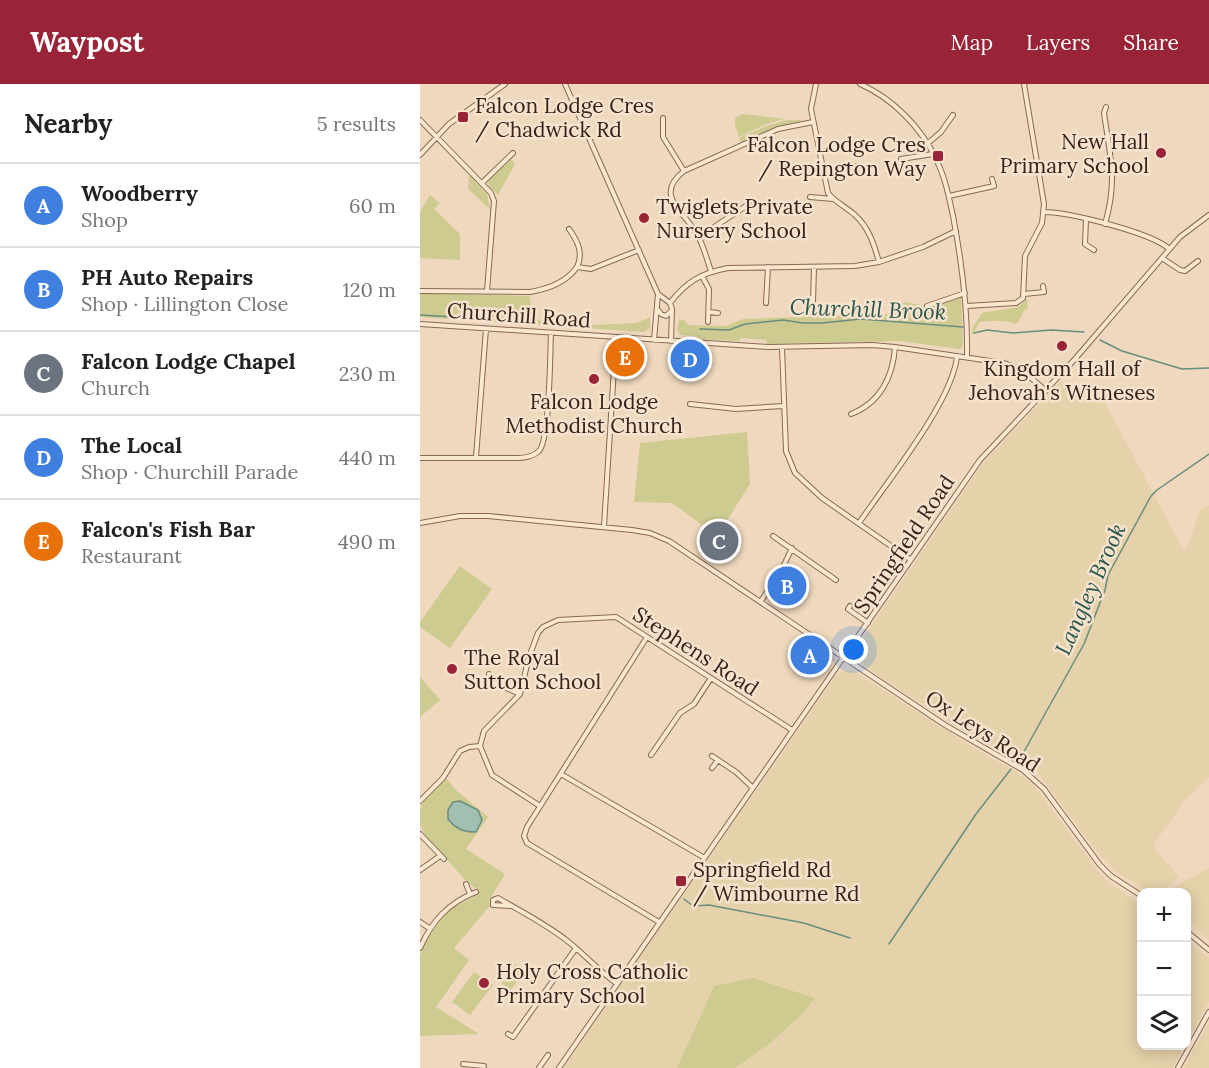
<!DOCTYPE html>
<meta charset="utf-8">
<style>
body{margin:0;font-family:Lora,serif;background:#f6f6f6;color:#222}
.controls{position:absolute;right:18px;bottom:18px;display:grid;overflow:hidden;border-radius:12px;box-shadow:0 3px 15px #0003}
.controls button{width:54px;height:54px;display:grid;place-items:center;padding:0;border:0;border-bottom:2px solid #e0e0e0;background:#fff;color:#222;font:30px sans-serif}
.you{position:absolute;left:434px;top:566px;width:21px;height:21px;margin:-15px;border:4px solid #fff;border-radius:50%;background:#1a73e8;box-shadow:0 0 0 9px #1a73e833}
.badge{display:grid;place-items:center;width:39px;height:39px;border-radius:50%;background:#992337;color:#fff;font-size:20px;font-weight:700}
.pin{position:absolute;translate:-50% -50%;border:3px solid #fff;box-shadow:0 2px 6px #0006}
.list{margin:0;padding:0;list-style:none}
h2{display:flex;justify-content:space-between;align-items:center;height:78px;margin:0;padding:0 24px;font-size:26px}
h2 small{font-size:20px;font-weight:400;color:#767676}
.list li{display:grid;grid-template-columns:39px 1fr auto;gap:18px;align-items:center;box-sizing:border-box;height:84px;padding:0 24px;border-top:2px solid #e0e0e0}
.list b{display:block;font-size:22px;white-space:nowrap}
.list p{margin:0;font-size:20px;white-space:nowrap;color:#767676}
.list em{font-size:20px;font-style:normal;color:#767676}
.icon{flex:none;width:33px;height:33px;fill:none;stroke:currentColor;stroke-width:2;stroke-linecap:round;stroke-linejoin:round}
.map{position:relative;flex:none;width:789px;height:984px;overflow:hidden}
header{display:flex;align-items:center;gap:36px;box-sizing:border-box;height:84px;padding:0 30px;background:#992337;color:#fff}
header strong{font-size:28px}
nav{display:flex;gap:33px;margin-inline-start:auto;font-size:21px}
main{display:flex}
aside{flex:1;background:#fff}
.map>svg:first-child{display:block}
.farmland{fill:#e5d2aa}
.green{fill:#cecb91}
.water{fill:#a1c0b2;stroke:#688e7e;stroke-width:1.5}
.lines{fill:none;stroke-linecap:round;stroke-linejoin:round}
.stream{stroke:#688e7e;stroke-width:1.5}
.street-casing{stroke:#886855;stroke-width:6}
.street{stroke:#fae7d0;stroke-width:4}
.poi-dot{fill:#992337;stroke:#f7e3cd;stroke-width:2}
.labels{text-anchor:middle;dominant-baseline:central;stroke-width:5;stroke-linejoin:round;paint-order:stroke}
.poi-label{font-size:21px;fill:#36241b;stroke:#f7e3cd;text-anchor:start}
.street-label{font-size:21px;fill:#36241b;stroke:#f7e3cd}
.water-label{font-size:22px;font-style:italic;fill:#29574c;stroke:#f7e3cd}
</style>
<header>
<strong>Waypost</strong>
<nav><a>Map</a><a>Layers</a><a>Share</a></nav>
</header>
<main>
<aside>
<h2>Nearby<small>5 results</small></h2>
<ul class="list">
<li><span class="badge" style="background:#3f7fe0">A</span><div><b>Woodberry</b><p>Shop</p></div><em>60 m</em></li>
<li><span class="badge" style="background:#3f7fe0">B</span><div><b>PH Auto Repairs</b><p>Shop · Lillington Close</p></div><em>120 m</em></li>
<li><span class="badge" style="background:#6b7280">C</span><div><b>Falcon Lodge Chapel</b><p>Church</p></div><em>230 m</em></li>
<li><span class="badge" style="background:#3f7fe0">D</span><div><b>The Local</b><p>Shop · Churchill Parade</p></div><em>440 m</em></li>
<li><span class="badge" style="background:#e8710a">E</span><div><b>Falcon's Fish Bar</b><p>Restaurant</p></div><em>490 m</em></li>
</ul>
</aside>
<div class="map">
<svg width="789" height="984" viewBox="0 0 789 984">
<rect width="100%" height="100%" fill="#efd8bd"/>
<path class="farmland" d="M641,297L665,320L679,307L764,467L771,454L780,426L789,421V693L765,716L734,760L736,766L759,793L741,808H730L695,787L677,768L618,689L598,672L559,656L465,596L438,576L436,568L438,561L564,378Z
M432,586L567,672L595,687L612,699L680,790L694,802L721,820L722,962H765L753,984H315L349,960L381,931L395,914L333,894L294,902L257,984H144L211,885L216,888L218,884L214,881L416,592L422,588Z
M789,784V856L767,834L766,808H750L763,798Z
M766,856L789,874V918L767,959Z
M789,939V984H764Z"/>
<path class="green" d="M323,30L364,35L346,40L319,53L315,41V34Z
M367,36H381V38L363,41L321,59L319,54L346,42Z
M91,75L95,80L78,111L69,102L68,97Z
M49,91L67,110L70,125L48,105Z
M10,111L20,119L14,125L40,150V176L0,174V128Z
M0,209L109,212L114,233L121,237L172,241L217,239L230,233V244L224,248L0,233Z
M539,213L541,214L543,262L540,265L479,257L347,260L346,256L320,254V257L276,255V252L261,251L257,246L259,236H264L268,241L307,242L323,235L472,230L484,218L501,221L507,228H511L512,223Z
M607,215L608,225L604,226L602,232L596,240C585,235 571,237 560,238L552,251V245L562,229L598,223Z
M327,348L330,400L297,452L252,419L214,418L220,359Z
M40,482L72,505L30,564L0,543V538Z
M0,593L20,616L0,633Z
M26,694L37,707L68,733L46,765L85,790L69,816L70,822L34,864L49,876L16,923L59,950L0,952V871L8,853L24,832L34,823L57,811V805L48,799L5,751L0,740V725L4,716Z
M95,880L104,887L91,906L81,899Z
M54,888L73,901L50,931L32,918Z
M333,894L395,914L381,931L349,960L315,984H257L294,902Z"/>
<path class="water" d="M40,717L58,726L62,736L56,748C43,748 36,745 28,735V726L33,718Z"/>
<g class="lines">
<path class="stream" d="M0,231L68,235
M280,245L309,246L325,240L363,236L383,239H402L441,235L543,243
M554,249L567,246L593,249L631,246L664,248
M680,256L702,267L762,285L789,284
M601,673L664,560L685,506L688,491L731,412L737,406L789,370
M264,815L273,822L289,821L384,839L430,854
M469,860L556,730L591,685"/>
<g class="street-casing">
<path id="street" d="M145,0L238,210L250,219L252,225
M396,0L391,25L408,109C415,118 426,123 435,131C449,144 454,160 459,178
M440,0C472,14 501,43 516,75C525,93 529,113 533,132C542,179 548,225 547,273
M243,34V53L264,87
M0,36L71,109L74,117L67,207
M507,60L521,48L533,31
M0,71L29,40L85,0
M481,75L513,70
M403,87L438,82
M63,98L93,69
M529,112L574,102L572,95
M390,113L413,115
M624,128C648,128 733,149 749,165
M666,136L665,160L674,166
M685,140C698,96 690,72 684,29L686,23
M149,145C157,156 164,169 157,183
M279,153L329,120
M742,174L760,186L765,187L778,177
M291,187C287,176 284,163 278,152C266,128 232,112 264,87L358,45L393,38
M282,192L289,205L288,238
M0,207L110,208C128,205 146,199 157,183L171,185L219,166
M604,210L624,208L623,202
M393,218L394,183
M250,219C266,198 281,189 308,184L435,182L459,178L503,163L536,147
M346,219L348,183
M546,222L596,219L603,214L605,172L622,139L624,120L604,0
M238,226L241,230L246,232L252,226
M508,226L507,222L545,209
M289,228L298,229
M0,240L348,263L452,261L475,263L584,279L602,286L626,307
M234,256L238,210
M251,257L252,225
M362,264L366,367L375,389L402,414L491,476
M270,320L316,325L363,322
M431,330C460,319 473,293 475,263
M56,373L66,245
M0,374H97C105,374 113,373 119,367C130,355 130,270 131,249
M0,439L40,432H68L212,446L230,449L249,457L525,641L603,686L624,705L680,781L691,792L722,812
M439,439C466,399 533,317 537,272
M184,442L196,253
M353,452L416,496
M341,517L362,485L372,464
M430,522L428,525L448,539
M227,553L107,743L104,752L107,759L239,838
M70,597L100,610
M67,603L70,597L69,590
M231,671L260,629L274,620L291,594
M292,672L316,688L332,703
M292,684L298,676
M141,690L283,773
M0,717L23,694L40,667L49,663L60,662
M120,722L72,691L60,662L64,647L100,610L109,573L118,549L123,543L138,536L196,533L372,646
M0,750L24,775
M0,786L20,772
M46,800L50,810
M91,822L73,821V816L78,814C102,828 128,841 150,859C166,872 179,887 196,899
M0,838L9,844
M766,847L789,866
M0,864C12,837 28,819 56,808
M88,950L93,953L156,864
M43,980L64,982
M119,984L128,971
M139,984L560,376L655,275L760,153L789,131
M758,984L789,928"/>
</g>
<use href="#street" class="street"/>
</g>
<g class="poi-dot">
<rect x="37" y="27" width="12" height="12" rx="3"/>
<circle cx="741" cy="69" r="6"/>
<rect x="512" y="66" width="12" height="12" rx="3"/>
<circle cx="224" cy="134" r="6"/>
<circle cx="642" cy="262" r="6"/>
<circle cx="174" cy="295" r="6"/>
<circle cx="32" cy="585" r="6"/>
<rect x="255" y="791" width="12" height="12" rx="3"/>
<circle cx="64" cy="899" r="6"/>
</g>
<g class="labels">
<g class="poi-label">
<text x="55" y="21">Falcon Lodge Cres<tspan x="55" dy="24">/ Chadwick Rd</tspan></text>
<text x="729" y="57" text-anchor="end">New Hall<tspan x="729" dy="24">Primary School</tspan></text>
<text x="506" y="60" text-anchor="end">Falcon Lodge Cres<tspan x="506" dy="24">/ Repington Way</tspan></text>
<text x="236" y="122">Twiglets Private<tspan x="236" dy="24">Nursery School</tspan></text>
<text x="642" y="284" text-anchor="middle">Kingdom Hall of<tspan x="642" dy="24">Jehovah's Witneses</tspan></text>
<text x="174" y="317" text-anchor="middle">Falcon Lodge<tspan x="174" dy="24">Methodist Church</tspan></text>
<text x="44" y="573">The Royal<tspan x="44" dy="24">Sutton School</tspan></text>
<text x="273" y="785">Springfield Rd<tspan x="273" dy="24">/ Wimbourne Rd</tspan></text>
<text x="76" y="887">Holy Cross Catholic<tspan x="76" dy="24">Primary School</tspan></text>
</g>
<g class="street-label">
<text transform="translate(99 231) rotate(4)">Churchill Road</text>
<text transform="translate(484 460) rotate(-56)">Springfield Road</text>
<text transform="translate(276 567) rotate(33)">Stephens Road</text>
<text transform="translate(563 647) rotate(33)">Ox Leys Road</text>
</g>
<g class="water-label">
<text transform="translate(448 225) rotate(2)">Churchill Brook</text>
<text transform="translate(670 505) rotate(-66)">Langley Brook</text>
</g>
</g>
</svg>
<div class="controls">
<button>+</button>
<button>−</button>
<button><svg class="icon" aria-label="layers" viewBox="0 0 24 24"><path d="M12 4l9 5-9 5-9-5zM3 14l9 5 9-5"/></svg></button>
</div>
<div class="you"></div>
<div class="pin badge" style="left:390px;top:571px;background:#3f7fe0">A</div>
<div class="pin badge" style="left:367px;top:502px;background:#3f7fe0">B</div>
<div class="pin badge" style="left:299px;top:457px;background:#6b7280">C</div>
<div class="pin badge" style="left:270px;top:275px;background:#3f7fe0">D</div>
<div class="pin badge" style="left:205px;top:273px;background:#e8710a">E</div>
</div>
</main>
